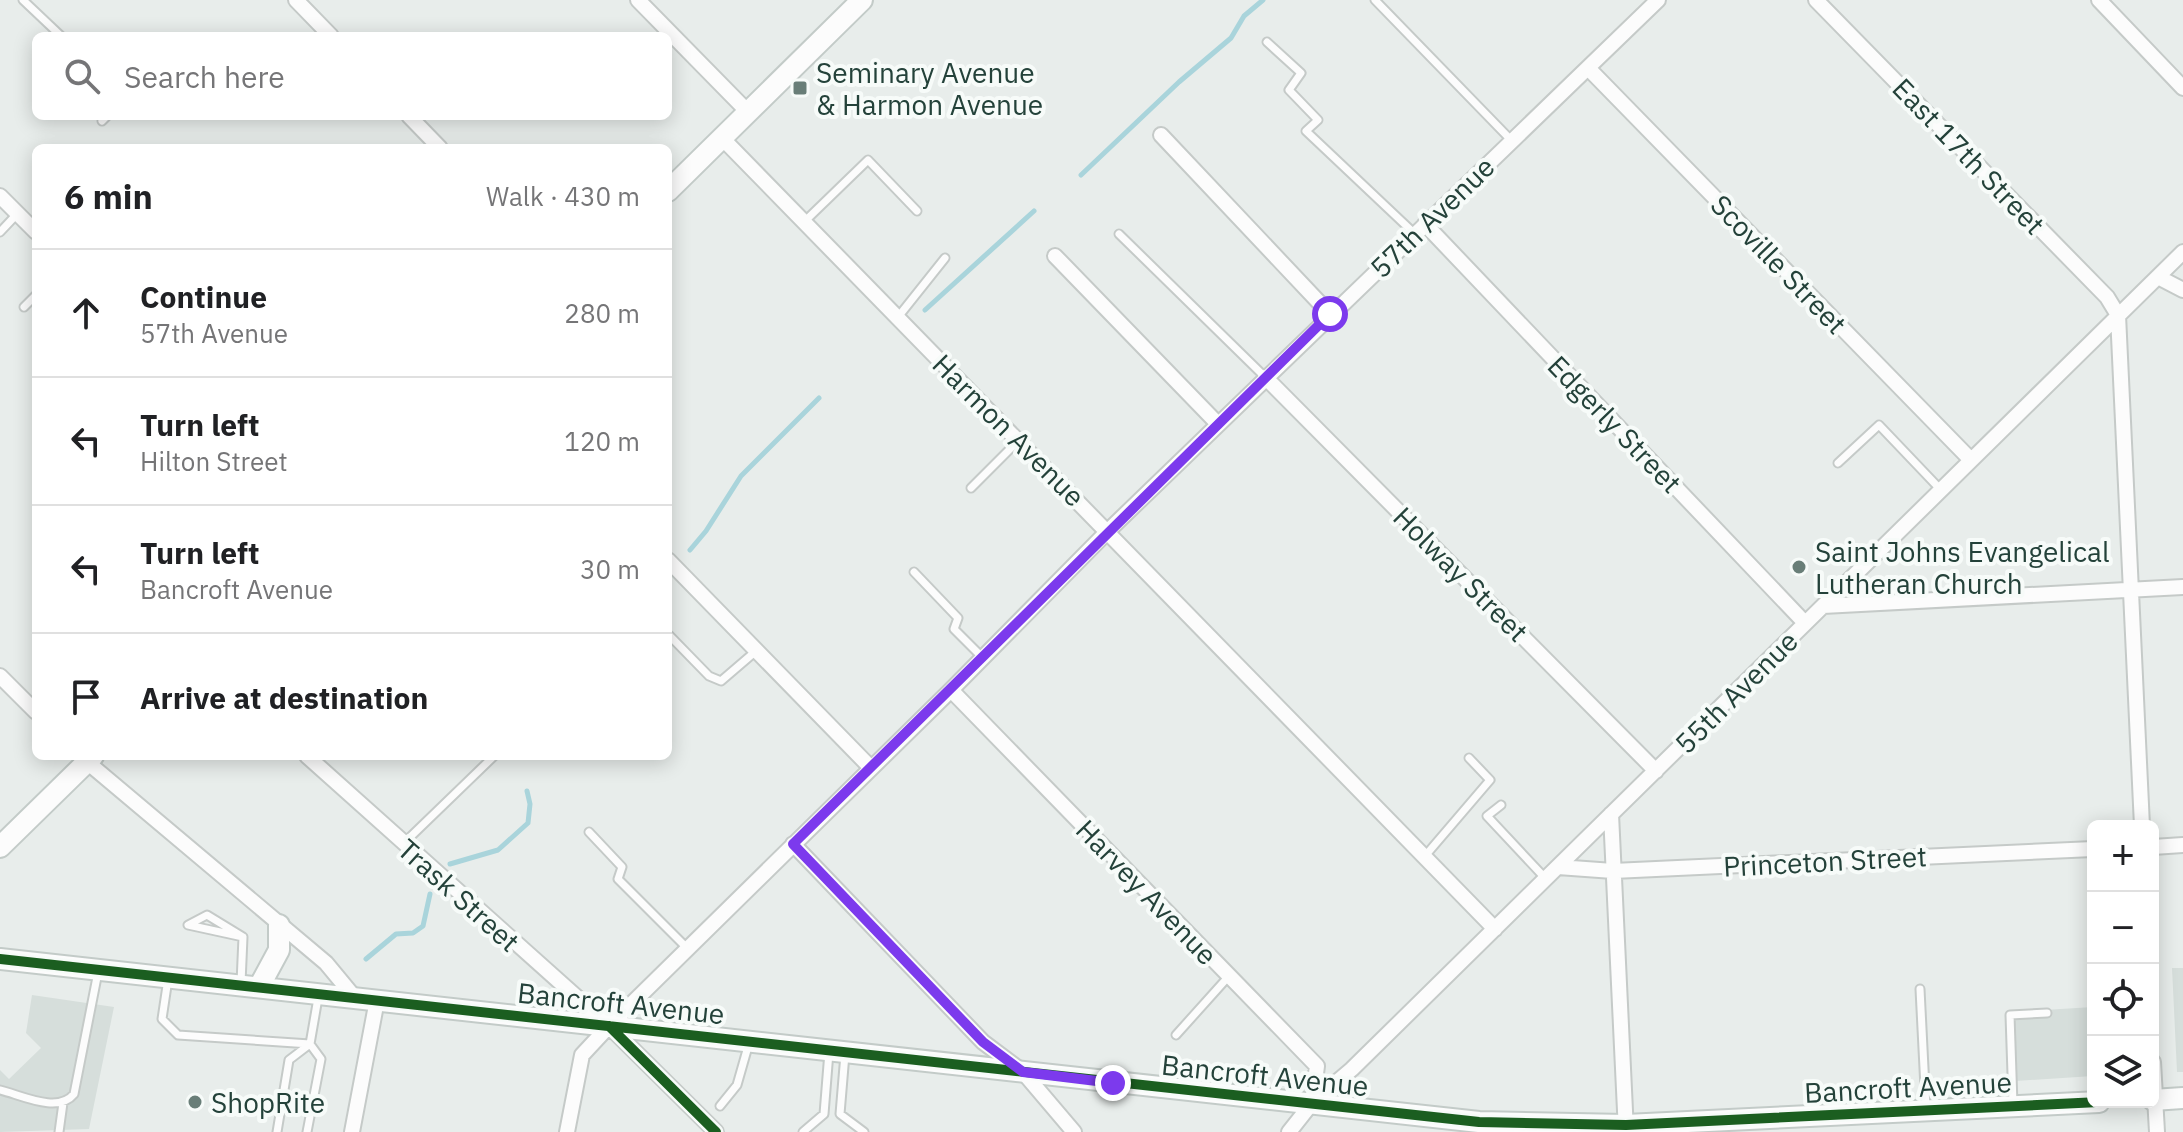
<!DOCTYPE html>
<meta charset="utf-8">
<style>
body{margin:0;font-family:"IBM Plex Sans",sans-serif;background:#f2f2f2;color:#202124}
.controls{position:absolute;right:24px;bottom:24px;display:grid;overflow:hidden;border-radius:12px;box-shadow:0 4px 20px #0003}
.controls button{width:72px;height:72px;display:grid;place-items:center;padding:0;border:0;border-bottom:2px solid #e0e0e0;background:#fff;color:#202124;font:40px sans-serif}
.stop{position:absolute;width:24px;height:24px;margin:-18px;border:6px solid #7c3aed;border-radius:50%;background:#fff}
.stop.end{background:#7c3aed;border-color:#fff;box-shadow:0 2px 8px #0008}
.list{margin:0;padding:0;list-style:none}
h2{display:flex;justify-content:space-between;align-items:center;height:104px;margin:0;padding:0 32px;font-size:34px}
h2 small{font-size:26px;font-weight:400;color:#757577}
.list li{display:grid;grid-template-columns:52px 1fr auto;gap:24px;align-items:center;box-sizing:border-box;height:128px;padding:0 32px;border-top:2px solid #e0e0e0}
.list b{display:block;font-size:30px;white-space:nowrap}
.list p{margin:0;font-size:26px;white-space:nowrap;color:#757577}
.list em{font-size:26px;font-style:normal;color:#757577}
.icon{flex:none;width:44px;height:44px;fill:none;stroke:currentColor;stroke-width:2;stroke-linecap:round;stroke-linejoin:round}
.map{position:relative;flex:none;width:2183px;height:1132px;overflow:hidden}
.search{position:absolute;background:#fff;box-shadow:0 4px 20px #0003;left:32px;top:32px;width:640px;height:88px;display:flex;align-items:center;gap:20px;box-sizing:border-box;padding:0 28px;border-radius:12px;color:#757577;font-size:30px}
.panel{position:absolute;background:#fff;box-shadow:0 4px 20px #0003;left:32px;top:144px;width:640px;height:616px;border-radius:12px}
.map>svg:first-child{display:block}
.built{fill:#d6dedb}
.lines{fill:none;stroke-linecap:round;stroke-linejoin:round}
.stream{stroke:#a9d4db;stroke-width:5}
.lane-casing{stroke:#c5cac8;stroke-width:11}
.street-casing{stroke:#c5cac8;stroke-width:18}
.secondary-casing{stroke:#c3cbc8;stroke-width:24}
.lane{stroke:#fcfcfc;stroke-width:7}
.street{stroke:#fcfcfc;stroke-width:14}
.secondary{stroke:#fcfcfc;stroke-width:20}
.cycleway-casing{stroke:#f7fbf9;stroke-width:15}
.cycleway{stroke:#1b5e20;stroke-width:10}
.route{stroke:#7c3aed;stroke-width:10}
.poi-dot{fill:#697e78;stroke:#f7fbf9;stroke-width:3}
.labels{text-anchor:middle;dominant-baseline:central;stroke-width:8;stroke-linejoin:round;paint-order:stroke}
.poi-label{font-size:28px;fill:#24423a;stroke:#f7fbf9;text-anchor:start}
.street-label{font-size:28px;fill:#24423a;stroke:#f7fbf9}
</style>
<div class="map">
<svg width="2183" height="1132" viewBox="0 0 2183 1132">
<rect width="100%" height="100%" fill="#e8edeb"/>
<path class="built" d="M2172,968H2183V1072H2177Z
M32,995L114,1007L89,1129L0,1132V1070L9,1079L41,1048L26,1033Z
M2093,1007V1076L2015,1081L2011,1012Z"/>
<g class="lines">
<path class="stream" d="M1081,175L1179,82L1231,38L1244,16L1263,0
M925,310L1034,211
M690,550L706,531L741,476L819,398
M450,864L498,850L528,823L530,804L527,791
M366,959L396,934L413,933L423,926L430,894"/>
<g class="lane-casing">
<path id="lane" d="M23,0L61,36
M1375,0L1512,141
M1267,42L1301,73L1289,90L1318,120L1306,131L1415,234
M102,121L107,116
M804,222L868,160L917,211
M0,232L18,213
M1119,234L1265,377
M24,307L36,295
M898,317L945,258
M1838,463L1879,425L1941,490
M971,488L1017,442
M914,572L958,618L954,629L983,658
M669,635L709,676L721,681L756,651
M1501,805L1487,816L1546,879
M589,832L622,867L618,879L688,949
M404,843L494,756
M1425,856L1490,780L1469,758
M168,979L162,1019L178,1035L310,1044L321,1059L307,1132
M241,983L243,937L207,915L188,925L243,937
M1920,989L1926,1108
M1176,1035L1229,976
M845,1054L840,1114L864,1132
M0,1090C21,1095 58,1114 74,1094L98,972
M2013,1104L2010,1015L2047,1013
M720,1106L737,1085L749,1043
M59,1132L63,1103
M277,1132L289,1060L310,1044L318,998
M803,1132L824,1114L829,1052"/>
</g>
<g class="street-casing">
<path id="street" d="M296,0L331,36
M638,0L748,112
M1816,0L2107,297L2118,315L2142,826
M2099,0L2183,88
M1588,68L1971,460
M409,116L440,148
M1161,135L1330,314
M722,138L1495,929
M0,196L36,232
M1425,224L1805,623
M1055,256L1217,423
M2158,277L2183,290
M1265,377L1656,771
M668,560L871,768
M1823,606L2183,587
M0,676L36,712
M951,690L1317,1066L1312,1103
M80,756L326,963L355,998
M307,756L609,1026L716,1132
M1611,814L1626,1132
M793,844L983,1042L1023,1072L1074,1132
M2153,847L2183,845
M1558,867L1613,871L2093,849
M2153,1062L2157,1132
M352,1132L377,1000
M567,1132L582,1055L609,1026L951,690L1108,531L1658,0
M1289,1132L1312,1103L1352,1069L2183,252"/>
</g>
<g class="secondary-casing">
<path id="secondary" d="M668,191L862,0
M0,847L93,756
M0,959L1479,1122L1626,1125L2099,1102
M259,987L279,950V925
M2153,1100L2183,1098"/>
</g>
<use href="#lane" class="lane"/>
<use href="#street" class="street"/>
<use href="#secondary" class="secondary"/>
<g class="cycleway-casing">
<path id="cycleway" d="M0,959L1479,1122L1626,1125L2099,1102
M609,1026L716,1132"/>
</g>
<use href="#cycleway" class="cycleway"/>
</g>
<g class="lines">
<path class="route" d="M1113,1083L1023,1072L983,1042L793,844L1330,314"/>
</g>
<g class="poi-dot">
<rect x="792" y="80" width="16" height="16" rx="4"/>
<circle cx="1799" cy="567" r="8"/>
<circle cx="195" cy="1102" r="8"/>
</g>
<g class="labels">
<g class="poi-label">
<text x="816" y="72">Seminary Avenue<tspan x="816" dy="32">&amp; Harmon Avenue</tspan></text>
<text x="1815" y="551">Saint Johns Evangelical<tspan x="1815" dy="32">Lutheran Church</tspan></text>
<text x="211" y="1102">ShopRite</text>
</g>
<g class="street-label">
<text transform="translate(1969 156) rotate(46)">East 17th Street</text>
<text transform="translate(1432 217) rotate(-44)">57th Avenue</text>
<text transform="translate(1779 264) rotate(46)">Scoville Street</text>
<text transform="translate(1615 424) rotate(46)">Edgerly Street</text>
<text transform="translate(1009 430) rotate(45)">Harmon Avenue</text>
<text transform="translate(1461 574) rotate(45)">Holway Street</text>
<text transform="translate(1736 692) rotate(-45)">55th Avenue</text>
<text transform="translate(1825 861) rotate(-3)">Princeton Street</text>
<text transform="translate(1147 892) rotate(46)">Harvey Avenue</text>
<text transform="translate(459 895) rotate(42)">Trask Street</text>
<text transform="translate(621 1003) rotate(6)">Bancroft Avenue</text>
<text transform="translate(1265 1075) rotate(6)">Bancroft Avenue</text>
<text transform="translate(1908 1087) rotate(-3)">Bancroft Avenue</text>
</g>
</g>
</svg>
<div class="controls">
<button>+</button>
<button>−</button>
<button><svg class="icon" aria-label="locate" viewBox="0 0 24 24"><circle cx="12" cy="12" r="6"/><path d="M12 2v4M12 18v4M2 12h4M18 12h4"/></svg></button>
<button><svg class="icon" aria-label="layers" viewBox="0 0 24 24"><path d="M12 4l9 5-9 5-9-5zM3 14l9 5 9-5"/></svg></button>
</div>
<div class="stop" style="left:1330px;top:314px"></div>
<div class="stop end" style="left:1113px;top:1083px"></div>
<div class="search"><svg class="icon" aria-label="search" viewBox="0 0 24 24"><circle cx="10" cy="10" r="6"/><path d="M15 15l6 6"/></svg>Search here</div>
<section class="panel">
<h2>6 min<small>Walk · 430 m</small></h2>
<ul class="list">
<li><svg class="icon" aria-label="ahead" viewBox="0 0 24 24"><path d="M12 20V5M6 11l6-6 6 6"/></svg><div><b>Continue</b><p>57th Avenue</p></div><em>280 m</em></li>
<li><svg class="icon" aria-label="left" viewBox="0 0 24 24"><path d="M17 20v-9H6M10 6l-5 5 5 5"/></svg><div><b>Turn left</b><p>Hilton Street</p></div><em>120 m</em></li>
<li><svg class="icon" aria-label="left" viewBox="0 0 24 24"><path d="M17 20v-9H6M10 6l-5 5 5 5"/></svg><div><b>Turn left</b><p>Bancroft Avenue</p></div><em>30 m</em></li>
<li><svg class="icon" aria-label="arrive" viewBox="0 0 24 24"><path d="M6 21V4h12l-3 4 3 4H6"/></svg><div><b>Arrive at destination</b></div></li>
</ul>
</section>
</div>
